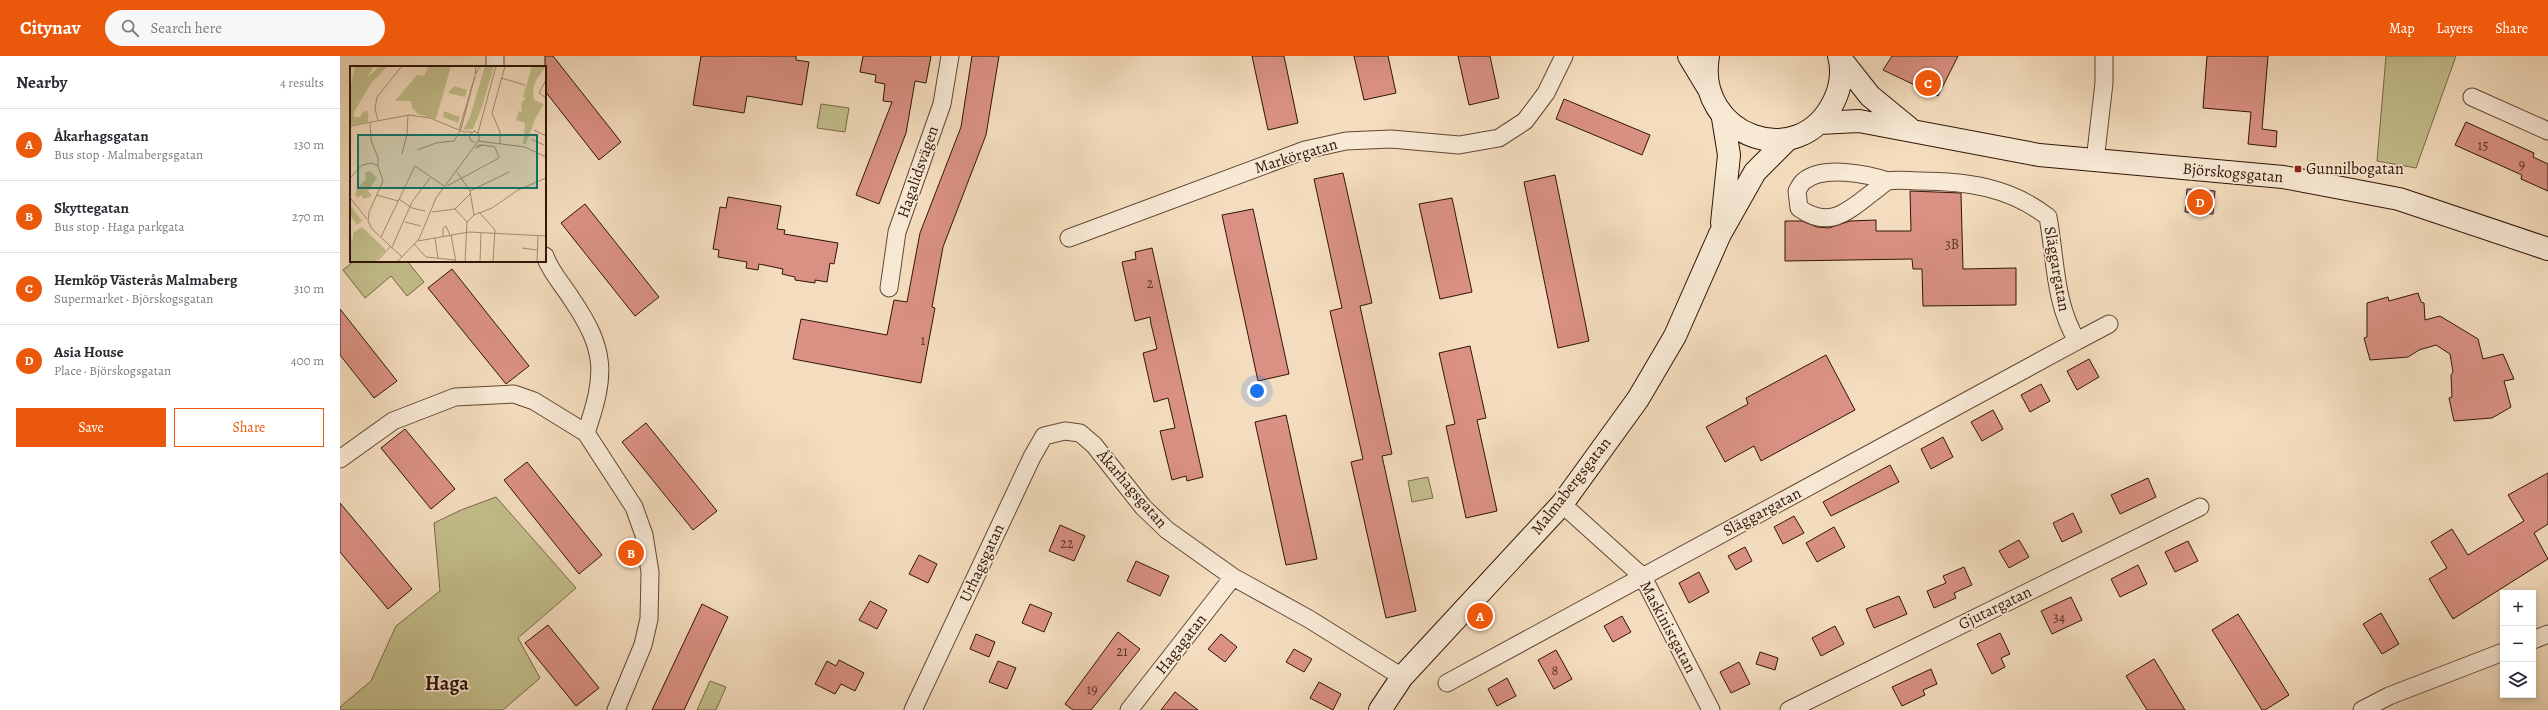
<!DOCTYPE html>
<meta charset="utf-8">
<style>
body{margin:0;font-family:Alegreya,serif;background:#f7f7f7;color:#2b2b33}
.controls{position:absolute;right:12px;bottom:12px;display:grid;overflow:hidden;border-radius:0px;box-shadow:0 2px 6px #0003}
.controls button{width:36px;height:36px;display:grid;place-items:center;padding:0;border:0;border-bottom:1px solid #e1e1e2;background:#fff;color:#2b2b33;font:20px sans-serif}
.you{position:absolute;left:917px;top:335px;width:14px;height:14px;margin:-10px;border:3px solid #fff;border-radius:50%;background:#1a73e8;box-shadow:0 0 0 6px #1a73e833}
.badge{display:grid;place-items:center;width:26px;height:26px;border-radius:50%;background:#ea580c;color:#fff;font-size:13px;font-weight:700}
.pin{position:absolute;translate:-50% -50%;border:2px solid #fff;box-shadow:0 1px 4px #0006}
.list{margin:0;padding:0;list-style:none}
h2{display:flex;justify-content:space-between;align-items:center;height:52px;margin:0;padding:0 16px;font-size:17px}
h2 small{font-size:13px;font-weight:400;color:#7c7c81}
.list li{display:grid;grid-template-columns:26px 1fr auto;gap:12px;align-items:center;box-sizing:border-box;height:72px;padding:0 16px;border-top:1px solid #e1e1e2}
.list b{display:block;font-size:15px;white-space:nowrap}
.list p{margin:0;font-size:13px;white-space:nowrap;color:#7c7c81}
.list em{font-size:13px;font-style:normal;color:#7c7c81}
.actions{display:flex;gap:8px;padding:12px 16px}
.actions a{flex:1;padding:9px 0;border:1px solid #ea580c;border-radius:0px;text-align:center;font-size:14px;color:#ea580c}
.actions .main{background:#ea580c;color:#fff}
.icon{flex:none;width:22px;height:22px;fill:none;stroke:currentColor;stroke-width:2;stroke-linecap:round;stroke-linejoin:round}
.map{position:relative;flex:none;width:2208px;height:654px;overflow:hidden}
header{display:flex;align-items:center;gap:24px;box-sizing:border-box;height:56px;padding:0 20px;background:#ea580c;color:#fff}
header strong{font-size:19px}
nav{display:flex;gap:22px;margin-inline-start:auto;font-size:14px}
.search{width:280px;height:36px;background:#f7f7f7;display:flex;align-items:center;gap:10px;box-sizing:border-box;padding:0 14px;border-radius:22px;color:#7c7c81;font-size:15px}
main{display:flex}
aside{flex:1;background:#fff}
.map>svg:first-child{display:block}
.green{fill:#c3bf8c;stroke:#7a6a49}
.building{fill:#da9183;stroke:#301506}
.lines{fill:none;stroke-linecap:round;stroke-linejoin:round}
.street-casing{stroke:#614734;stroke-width:19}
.secondary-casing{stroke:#301506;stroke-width:24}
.street{stroke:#f8e9d5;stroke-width:17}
.secondary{stroke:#f8e9d5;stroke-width:22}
.poi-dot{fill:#8f2418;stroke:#f8e9d5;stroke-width:1.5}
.labels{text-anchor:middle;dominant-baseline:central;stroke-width:3.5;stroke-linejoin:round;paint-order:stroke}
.number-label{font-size:14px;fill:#5a3425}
.street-label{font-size:16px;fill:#301506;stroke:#f8e9d5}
.poi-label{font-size:16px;fill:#301506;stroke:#f8e9d5;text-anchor:start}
.district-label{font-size:20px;font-weight:bold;fill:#301506;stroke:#f8e9d5}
.inset-road{fill:none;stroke:#a68d74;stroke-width:1}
.view{fill:#0f766e;fill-opacity:0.15;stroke:#0f766e;stroke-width:2}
.inset-edge{fill:none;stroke:#301506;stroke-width:2}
</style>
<header>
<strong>Citynav</strong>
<div class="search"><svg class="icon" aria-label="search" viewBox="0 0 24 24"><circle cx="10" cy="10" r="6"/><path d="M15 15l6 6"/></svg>Search here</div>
<nav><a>Map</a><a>Layers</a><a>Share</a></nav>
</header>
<main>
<aside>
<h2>Nearby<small>4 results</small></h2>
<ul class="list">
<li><span class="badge">A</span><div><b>Åkarhagsgatan</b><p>Bus stop · Malmabergsgatan</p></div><em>130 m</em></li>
<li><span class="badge">B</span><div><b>Skyttegatan</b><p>Bus stop · Haga parkgata</p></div><em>270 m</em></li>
<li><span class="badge">C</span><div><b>Hemköp Västerås Malmaberg</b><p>Supermarket · Björskogsgatan</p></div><em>310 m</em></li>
<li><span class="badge">D</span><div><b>Asia House</b><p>Place · Björskogsgatan</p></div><em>400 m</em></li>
</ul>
<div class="actions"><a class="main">Save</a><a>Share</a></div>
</aside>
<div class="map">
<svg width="2208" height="654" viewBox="0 0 2208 654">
<rect width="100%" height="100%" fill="#f4ddbe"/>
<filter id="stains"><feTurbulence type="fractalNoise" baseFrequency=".005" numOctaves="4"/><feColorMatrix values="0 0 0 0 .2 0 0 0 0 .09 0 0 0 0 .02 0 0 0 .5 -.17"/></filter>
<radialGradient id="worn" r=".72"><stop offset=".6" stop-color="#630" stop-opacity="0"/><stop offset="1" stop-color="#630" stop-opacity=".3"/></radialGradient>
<path class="green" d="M2046,0H2116L2076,112L2037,105Z
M481,48L509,52L505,76L477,72Z
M14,205H67L84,226L67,240L51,220L25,242L3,214Z
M1088,421L1093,442L1072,446L1068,425Z
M156,441L236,532L178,582L200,622L163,654H0V651L31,625L56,570L100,535L94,467L121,454Z
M370,625L386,631L376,654H357Z"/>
<path class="building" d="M205,0H213L281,86L259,104L205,35Z
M361,0H456V4L469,6L462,49L407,40L404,57L353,49Z
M523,0H591L586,27L575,25L566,77L539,148L516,139L552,46L543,45L545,28L535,26L536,19L520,16Z
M632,0H659L646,79L603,191L592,251L595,252L581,327L453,303L461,263L547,279L554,244L567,246L580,177L621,71Z
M912,0H944L958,67L928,74Z
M1014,0H1048L1056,37L1024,44Z
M1118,0H1150L1159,42L1129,49Z
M1552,0H1618L1598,40L1543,14Z
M1867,0H1928L1922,73L1937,75L1936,91L1908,88L1911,56L1863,52Z
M1224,43L1310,79L1302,99L1216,63Z
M2126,66L2194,97L2193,101L2208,108V135L2181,123L2182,119L2115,89Z
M1003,117L1032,247L1020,250L1052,398L1042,400L1076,555L1046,562L1011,406L1023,403L990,255L1002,252L974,123Z
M1215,119L1249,285L1218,292L1184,126Z
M1847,133L1875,135L1873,158L1845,156Z
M1570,135L1621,137L1623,213L1676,212V249L1583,250L1582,213H1573L1572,203L1445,205V165H1462L1477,171L1489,172L1510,165L1536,164V175H1571Z
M388,141L441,150L437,173L445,174L444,178L498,187L494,208L490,207L487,226L475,224V227L455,224V221L442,218L443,213L419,208L418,214L406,212L407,206L378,201L379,194L373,193L380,151L386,152Z
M1112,142L1132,236L1100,243L1079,148Z
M245,148L319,241L295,260L221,167Z
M913,153L949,318L918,325L882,159Z
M812,192L863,421L847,425L846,420L832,424L820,375L835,372L828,342L814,346L803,297L817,293L811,268L810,261L795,265L782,206L796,203L795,196Z
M112,213L189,310L166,328L88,232Z
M2078,237L2081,246L2084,247L2085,264L2100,260L2138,283L2143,303L2163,298L2174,323L2164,325L2171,351L2152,362L2114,365L2109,342L2112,341L2111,319L2113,316L2110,298L2096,289L2079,294L2068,301L2030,304L2024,282L2027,281V247L2048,241L2049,245Z
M0,253L57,325L34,342L0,299Z
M1130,290L1146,362L1137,364L1157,455L1126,462L1106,370L1115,368L1099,297Z
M1486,299L1515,354L1421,405L1414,390L1385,406L1366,371L1408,348L1406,342Z
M1749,303L1759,321L1737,334L1727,315Z
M1701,328L1710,345L1690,356L1681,339Z
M1653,354L1663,373L1642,385L1631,366Z
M946,359L977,503L946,509L915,366Z
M306,367L377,455L353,474L282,386Z
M65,373L115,433L91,453L41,392Z
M1603,381L1613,401L1591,413L1581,393Z
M187,406L262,499L239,518L164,424Z
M1550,409L1559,426L1491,460L1483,446Z
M2208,417V468L2194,477L2208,503L2113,563L2089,523L2107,512L2091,486L2112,473L2128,499L2184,465L2168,439Z
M1808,422L1816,441L1780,458L1771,439Z
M0,447L72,533L48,553L0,496Z
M1733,457L1742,476L1722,486L1713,467Z
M1454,460L1464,477L1443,488L1434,471Z
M720,469L745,480L734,505L709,495Z
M1494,471L1505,491L1477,506L1466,487Z
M1679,484L1689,501L1669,512L1659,495Z
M1848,485L1858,505L1835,516L1825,496Z
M1405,491L1412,505L1396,514L1388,500Z
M579,499L597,508L588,527L569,518Z
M796,505L829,520L820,540L787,525Z
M1798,509L1807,528L1780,541L1771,523Z
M1624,511L1632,529L1614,537L1616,542L1594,552L1587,535L1606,527L1603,520Z
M1359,516L1369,536L1349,547L1339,527Z
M1559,540L1567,558L1534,572L1526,553Z
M1731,541L1742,564L1712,578L1701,555Z
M530,545L547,554L537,573L519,564Z
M362,548L388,561L344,654H312Z
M690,548L712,557L704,576L682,567Z
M2041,557L2059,588L2042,598L2023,568Z
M1898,558L1949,639L1925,654H1922L1872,574Z
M1282,560L1291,576L1273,586L1264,570Z
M208,569L259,632L236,650L185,587Z
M1495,570L1504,588L1481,600L1472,582Z
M778,576L800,593L751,654H733L725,648Z
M1660,577L1670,598L1661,602L1665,611L1652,618L1637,588Z
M636,578L655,586L649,601L630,593Z
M881,578L897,591L885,606L868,593Z
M954,593L972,603L964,616L946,606Z
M1216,594L1232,623L1214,633L1198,604Z
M1420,596L1438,602L1435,614L1416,608Z
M1814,603L1845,654H1807L1786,620Z
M499,604L524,617L515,635L501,628L495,638L475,628L487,605L496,610Z
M658,605L676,612L667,633L649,626Z
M1399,606L1410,628L1391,637L1380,616Z
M1591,613L1597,628L1583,634L1585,639L1562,650L1552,631Z
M1167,622L1176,640L1157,650L1148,633Z
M979,626L1001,638L993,654L970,642Z
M835,636L858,654H821Z"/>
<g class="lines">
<g class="street-casing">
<path id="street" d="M155,0V11
M2132,41L2208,75
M1755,105L1764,27V0
M729,182L965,94L1006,85L1051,83L1119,89L1159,82L1185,65L1206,37L1224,0
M205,200C210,215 222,228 231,242C267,295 266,318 246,377
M549,232L557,176L602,48L610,0
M1737,285L1769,268
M0,403L53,365L115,341L174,338L194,345L246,377L294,451L304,479L310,516L309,563L303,589L276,654
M1222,448L1303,521L1371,654
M2193,584L2208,578
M1107,627L1737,285C1714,246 1716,205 1708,161C1670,131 1626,125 1579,125C1570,125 1557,123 1548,125C1543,127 1538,133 1533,136C1508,155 1490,174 1459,152L1457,135C1459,132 1461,127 1464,125C1483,109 1527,118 1548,125
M573,654L692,401L704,380L725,375L740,377L754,389L803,451L827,474L893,521L969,563L1062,621
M789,654L893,521
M1449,654L1860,451
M2022,654L2049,640L2163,596"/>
</g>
<g class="secondary-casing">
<path id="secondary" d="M1349,0L1367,30
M1368,0C1354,80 1460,118 1494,45C1501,31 1503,14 1499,0
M1500,2L1530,40L1569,72
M1479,67L1519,65L1699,99L1943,121L2059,143L2208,193
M1382,167L1389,99L1383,62
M1040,654L1062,621L1222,448L1298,343L1335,280L1380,178L1415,116L1448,83"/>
</g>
<use href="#street" class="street"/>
<use href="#secondary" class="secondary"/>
</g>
<rect class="poi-dot" x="1954" y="109" width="8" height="8" rx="2"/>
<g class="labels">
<g class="number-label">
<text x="2143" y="89">15</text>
<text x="2182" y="108">9</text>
<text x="1612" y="188">3B</text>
<text x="810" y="227">2</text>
<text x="583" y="284">1</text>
<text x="727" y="487">22</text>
<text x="1719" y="561">34</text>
<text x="782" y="595">21</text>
<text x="1215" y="614">8</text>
<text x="752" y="633">19</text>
</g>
<g class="street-label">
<text transform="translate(956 100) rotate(-17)">Markörgatan</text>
<text transform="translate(578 116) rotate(-71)">Hagalidsvägen</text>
<text transform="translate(1893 117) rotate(5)">Björskogsgatan</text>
<text transform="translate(1717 213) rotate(80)">Släggargatan</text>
<text transform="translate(1231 430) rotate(-52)">Malmabergsgatan</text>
<text transform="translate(792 433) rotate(49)">Åkarhagsgatan</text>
<text transform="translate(1422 456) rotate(-28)">Släggargatan</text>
<text transform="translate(642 507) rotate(-65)">Urhagsgatan</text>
<text transform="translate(1655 552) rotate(-26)">Gjutargatan</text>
<text transform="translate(1328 571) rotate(62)">Maskinistgatan</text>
<text transform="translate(841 588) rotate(-52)">Hagagatan</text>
</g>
<g class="poi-label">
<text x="1966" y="113">Gunnilbogatan</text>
</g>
<g class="district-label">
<text x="107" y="627">Haga</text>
</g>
</g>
<g transform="translate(10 10)">
<rect width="196" height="196" fill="#f4ddbe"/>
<path d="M5,0H28H24L17,12L30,0H38L22,16L4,46V51H10L13,46L18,45V56L0,59V23ZM79,0H101L86,53L68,48L62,42L61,35H45L67,9L74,10ZM135,0H144L132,41L123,63L113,64L120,51ZM182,0H196L186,14L183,23L184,34L194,38L186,51L176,78H173L175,57L166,54L169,45L172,46L171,38L176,32L173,31ZM104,20L117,24L115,31L98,27ZM94,45L110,51L108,57L93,51ZM20,105L27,112L18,125L22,130L14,133L11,129L8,132L5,129L7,123L16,113L15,107ZM0,139L12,155L7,159L0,149ZM12,161L36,184L25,196H3L0,193V173H3V167Z" fill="#c3bf8c"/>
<path class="inset-road" d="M126,0L125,9L130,0M151,12L175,19M196,14L189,27L196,32M28,54L25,43L27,31L52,0M20,56L21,74L28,92V100M0,60L59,49L80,52L114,66H122M125,64L119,70L121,75L125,76M184,64L196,70M128,67L146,0M181,73L194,79M128,75L175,81L196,91M150,78V66L142,47L155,0M67,84L86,77L104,75L111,63L125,10L109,64M52,88L57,68L58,49M107,106L120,125L124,149L117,156L115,196M0,112L12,99L22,97L28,100L33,115L19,146L18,155L22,163L52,191M97,120L149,92L145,81L133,79L126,82L128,79H133M120,125L159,106M27,129L48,135M1,133L17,153M49,133L62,142L75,145M105,143L117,156M82,146L105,143L121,127M129,146L145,164L143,196M124,149L142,142L168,124L196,112M55,156L71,160M101,169L106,196M93,170V162L96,160L100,169M31,171L65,100L94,120M85,172L88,192M68,175L119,166L196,170M64,178L76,191L105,194M42,181L62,136L80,112M172,182L187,184M28,194L41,180M47,196L69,173L86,132L129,74V68L124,65M130,196L131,167M187,196L188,170"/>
<path class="view" d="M8,69H187V122H8Z"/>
<rect width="196" height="196" class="inset-edge"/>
</g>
<rect width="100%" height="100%" filter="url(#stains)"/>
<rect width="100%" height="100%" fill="url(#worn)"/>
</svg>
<div class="controls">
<button>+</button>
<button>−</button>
<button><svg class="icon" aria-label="layers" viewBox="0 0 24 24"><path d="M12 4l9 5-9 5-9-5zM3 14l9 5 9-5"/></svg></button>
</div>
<div class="you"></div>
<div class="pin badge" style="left:1140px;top:560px">A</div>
<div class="pin badge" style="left:291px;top:497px">B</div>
<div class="pin badge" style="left:1588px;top:27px">C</div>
<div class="pin badge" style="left:1860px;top:146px">D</div>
</div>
</main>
